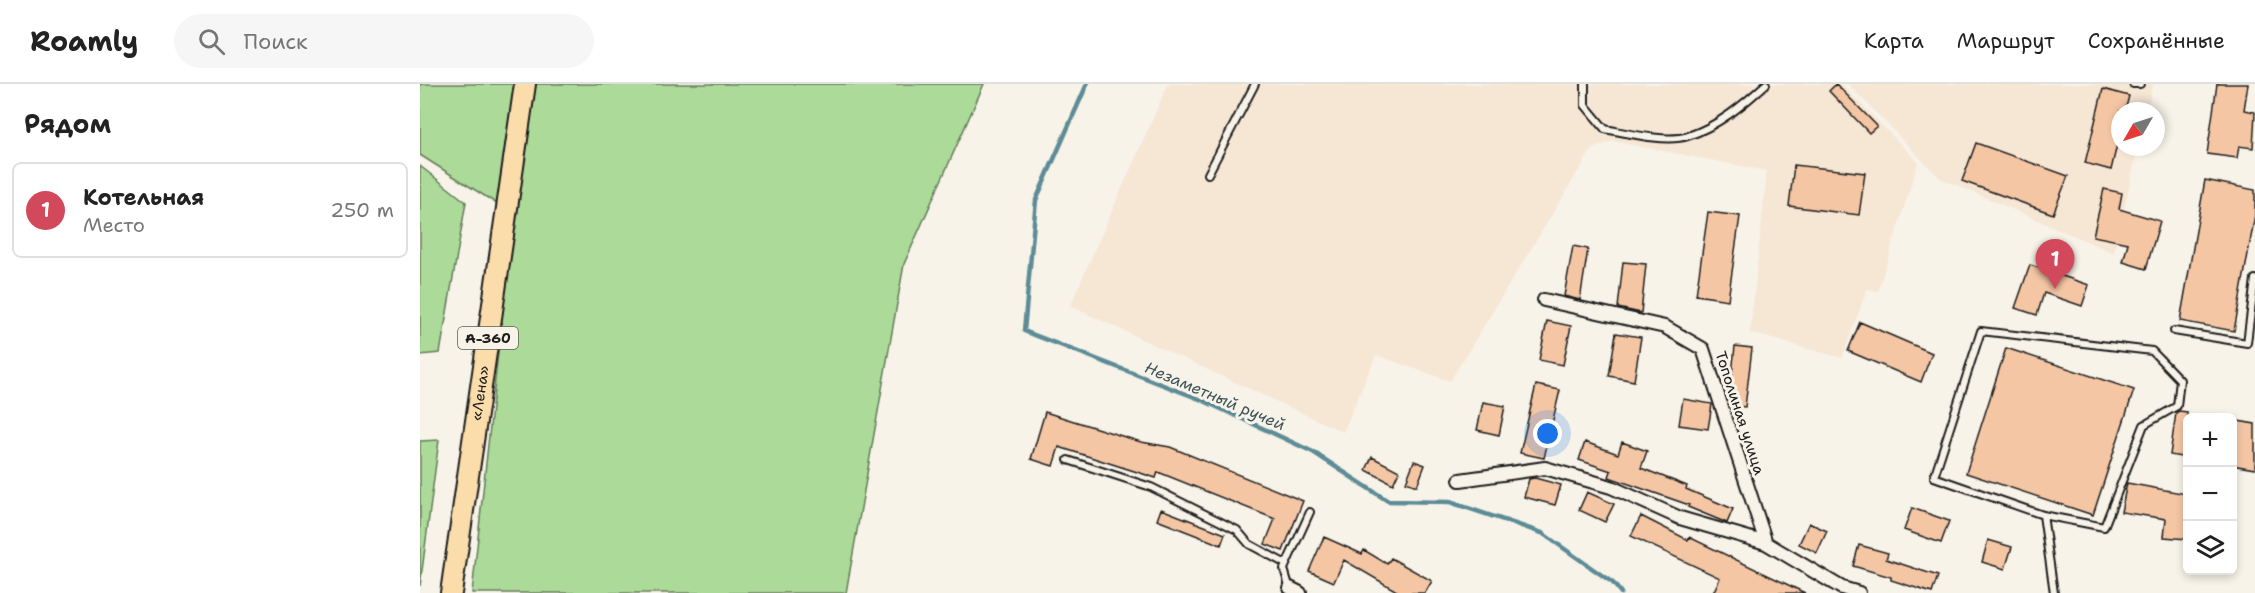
<!DOCTYPE html>
<html lang="ru">
<meta charset="utf-8">
<style>
body{margin:0;font-family:"Shantell Sans",sans-serif;background:#f6f6f6;color:#222}
.controls{position:absolute;right:18px;bottom:18px;display:grid;overflow:hidden;border-radius:9px;box-shadow:0 3px 9px #0003}
.controls button{width:54px;height:54px;display:grid;place-items:center;padding:0;border:0;border-bottom:2px solid #e0e0e0;background:#fff;color:#222;font:30px sans-serif}
.compass{position:absolute;left:1691px;top:18px;width:54px;height:54px;border-radius:50%;background:#fff;box-shadow:0 3px 9px #0003;rotate:231deg}
.you{position:absolute;left:1128px;top:350px;width:21px;height:21px;margin:-15px;border:4px solid #fff;border-radius:50%;background:#1a73e8;box-shadow:0 0 0 9px #1a73e833}
.badge{display:grid;place-items:center;width:39px;height:39px;border-radius:50%;background:#d1495b;color:#fff;font-size:20px;font-weight:700}
.pin{position:absolute;translate:-50% -50px;filter:drop-shadow(0 2px 3px #0008)}
.pin::after{content:'';position:absolute;top:32px;width:21px;height:18px;background:inherit;clip-path:polygon(0 0,100% 0,50% 100%)}
.list{margin:0;padding:0;list-style:none}
h2{display:flex;justify-content:space-between;align-items:center;height:78px;margin:0;padding:0 24px;font-size:26px}
h2 small{font-size:20px;font-weight:400;color:#767676}
.list li{display:grid;grid-template-columns:39px 1fr auto;gap:18px;align-items:center;box-sizing:border-box;height:96px;margin:0 12px 12px;padding:0 12px;border:2px solid #e0e0e0;border-radius:9px}
.list b{display:block;font-size:22px;white-space:nowrap}
.list p{margin:0;font-size:20px;white-space:nowrap;color:#767676}
.list em{font-size:20px;font-style:normal;color:#767676}
.icon{flex:none;width:33px;height:33px;fill:none;stroke:currentColor;stroke-width:2;stroke-linecap:round;stroke-linejoin:round}
.map{position:relative;flex:none;width:1835px;height:509px;overflow:hidden}
header{display:flex;align-items:center;gap:36px;box-sizing:border-box;height:84px;padding:0 30px;background:#fff;border-bottom:2px solid #e0e0e0}
header strong{font-size:28px}
nav{display:flex;gap:33px;margin-inline-start:auto;font-size:21px}
.search{width:420px;height:54px;background:#f6f6f6;display:flex;align-items:center;gap:15px;box-sizing:border-box;padding:0 21px;border-radius:33px;color:#767676;font-size:22px}
main{display:flex}
aside{flex:1;background:#fff}
.map>svg:first-child{display:block}
.built{fill:#f6e6d4}
.green{fill:#acda99;stroke:#647b5a;stroke-width:1.5}
.lines{fill:none;stroke-linecap:round;stroke-linejoin:round}
.stream{stroke:#5d8c96;stroke-width:4.5}
.building{fill:#f5c6a4;stroke:#1c1c1c;stroke-width:1.5}
.service-casing{stroke:#1c1c1c;stroke-width:10}
.minor-casing{stroke:#1c1c1c;stroke-width:16}
.trunk-casing{stroke:#1c1c1c;stroke-width:24}
.service{stroke:#f7f3e8;stroke-width:6}
.minor{stroke:#f7f3e8;stroke-width:12}
.trunk{stroke:#fbddab;stroke-width:20}
.labels{text-anchor:middle;dominant-baseline:central;stroke-width:6;stroke-linejoin:round;paint-order:stroke}
.shield{fill:#f7f3e8;stroke:#5e5c59;stroke-width:1.5}
.shield-label{font-size:14px;font-weight:bold;fill:#1c1c1c}
.street-label{font-size:15px;fill:#1c1c1c;stroke:#f7f3e8}
.water-label{font-size:16px;font-style:italic;fill:#3d5459;stroke:#f7f3e8}
</style>
<header>
<strong>Roamly</strong>
<div class="search"><svg class="icon" aria-label="search" viewBox="0 0 24 24"><circle cx="10" cy="10" r="6"/><path d="M15 15l6 6"/></svg>Поиск</div>
<nav><a>Карта</a><a>Маршрут</a><a>Сохранённые</a></nav>
</header>
<main>
<aside>
<h2>Рядом<small></small></h2>
<ul class="list">
<li><span class="badge">1</span><div><b>Котельная</b><p>Место</p></div><em>250 m</em></li>
</ul>
</aside>
<div class="map">
<svg width="1835" height="509" viewBox="0 0 1835 509">
<rect width="100%" height="100%" fill="#f7f3e8"/>
<filter id="ink" filterUnits="userSpaceOnUse"><feTurbulence type="fractalNoise" baseFrequency=".0167" numOctaves="2"/><feDisplacementMap in="SourceGraphic" scale="12" xChannelSelector="R" yChannelSelector="G"/><feConvolveMatrix kernelMatrix="1 2 1 2 8 2 1 2 1" color-interpolation-filters="sRGB"/></filter>
<g filter="url(#ink)">
<path class="built" d="M748,0H1421L1498,78L1458,207L1447,205L1422,274L1330,249L1347,87L1192,57L1172,65L1030,297L956,271L923,348L650,222Z
M1428,0H1733L1727,27H1700V63H1718L1694,169L1520,94Z"/>
<path class="green" d="M0,0H564L484,180L426,509H52L93,130L0,71Z
M0,82L46,118L20,269L0,271Z
M19,356L0,502V357Z"/>
<g class="lines">
<path class="stream" d="M667,0L616,116L604,247L782,316L893,368L968,417L1030,418L1122,449L1193,499L1201,509"/>
</g>
<path class="building" d="M1416,0L1457,42L1449,49L1409,7Z
M1797,0H1828L1824,26L1835,28L1833,64L1819,62L1817,74L1787,70Z
M1683,5L1709,12L1705,27H1700V48L1691,86L1665,79Z
M1556,59L1648,92L1633,130L1542,97Z
M1374,81L1445,89L1439,131L1369,122Z
M1785,96L1835,106V131L1814,247L1760,237Z
M1684,105L1702,109L1699,125L1740,137L1726,185L1703,178L1708,159L1673,152Z
M1288,128L1320,132L1308,216L1276,211Z
M1153,162L1168,165L1160,216L1144,212Z
M1203,178L1226,180L1221,229L1198,224Z
M1610,181L1669,201L1662,222L1624,209L1617,231L1595,224Z
M1127,237L1151,242L1143,281L1119,276Z
M1440,238L1512,269L1501,298L1428,267Z
M1196,249L1221,253L1214,297L1189,292Z
M1315,262L1332,264L1325,323L1310,321L1309,318Z
M1586,264L1714,306L1673,431L1546,389Z
M1116,301L1140,306L1124,374L1100,369Z
M1263,315L1292,320L1288,345L1259,341Z
M1063,318L1085,322L1079,351L1057,346Z
M1759,327L1767,328V374L1750,371L1756,329Z
M625,328L721,358L750,363L883,417L863,467L845,460L855,435L738,388L736,394L639,363L633,382L611,375Z
M1812,336L1835,340V385L1812,381Z
M1165,358L1198,370L1202,358L1227,367L1221,384L1267,402L1266,405L1313,425L1307,439L1268,423L1269,421L1189,393L1191,387L1159,376Z
M952,373L979,387L973,400L946,386Z
M994,377L1005,381L997,402L986,398Z
M1115,394L1141,401L1135,421L1104,413L1109,395Z
M1707,399L1767,410V455L1744,453L1746,435L1701,428Z
M1167,408L1194,420L1185,438L1159,426Z
M1492,424L1529,437L1521,459L1484,446Z
M741,425L805,450L801,461L737,436Z
M1221,432L1268,456L1269,453L1385,509H1293L1300,494L1211,452Z
M1389,439L1407,447L1397,469L1379,460Z
M904,453L942,470L944,466L967,480L971,474L1012,497L1005,509H980L924,476L914,498L889,487Z
M1568,456L1592,463L1585,485L1562,478Z
M1439,461L1468,469L1466,475L1518,492L1512,509L1471,496V493L1433,482Z"/>
<g class="lines">
<g class="service-casing">
<path id="service" d="M1165,0V21L1185,45C1207,49 1246,59 1268,52C1298,42 1323,21 1346,0
M1713,0H1720
M788,90L835,0
M1561,247L1732,267L1760,296L1757,322L1724,341L1684,443L1623,431L1514,393Z
M1754,247L1827,259L1835,195
M648,376L731,403L817,446L829,460L866,480
M1623,431L1634,509
M870,505L864,485L890,428"/>
</g>
<g class="minor-casing">
<path id="minor" d="M1124,216L1245,243L1283,265L1346,459L1422,504L1439,509
M1040,396L1125,384L1191,403L1260,434L1346,459
M870,504L880,509"/>
</g>
<g class="trunk-casing">
<g id="trunk">
<path id="s1" d="M31,509L105,0"/>
</g>
</g>
<use href="#service" class="service"/>
<use href="#minor" class="minor"/>
<use href="#trunk" class="trunk"/>
</g>
</g>
<g class="labels">
<rect class="shield" x="38" y="243" width="60" height="22" rx="4.5"/>
<g class="shield-label">
<text x="68" y="254">А-360</text>
</g>
<g class="street-label">
<text stroke="none"><textPath href="#s1" startOffset="202">«Лена»</textPath></text>
<text transform="translate(1320 329) rotate(72)">Тополиная улица</text>
</g>
<g class="water-label">
<text transform="translate(795 312) rotate(23)">Незаметный ручей</text>
</g>
</g>
</svg>
<div class="controls">
<button>+</button>
<button>−</button>
<button><svg class="icon" aria-label="layers" viewBox="0 0 24 24"><path d="M12 4l9 5-9 5-9-5zM3 14l9 5 9-5"/></svg></button>
</div>
<svg class="compass" viewBox="-18 -18 36 36"><path d="M0-13l5 13h-10z" fill="#e53935"/><path d="M0 13l5-13h-10z" fill="#767676"/></svg>
<div class="you"></div>
<div class="pin badge" style="left:1635px;top:205px">1</div>
</div>
</main>
